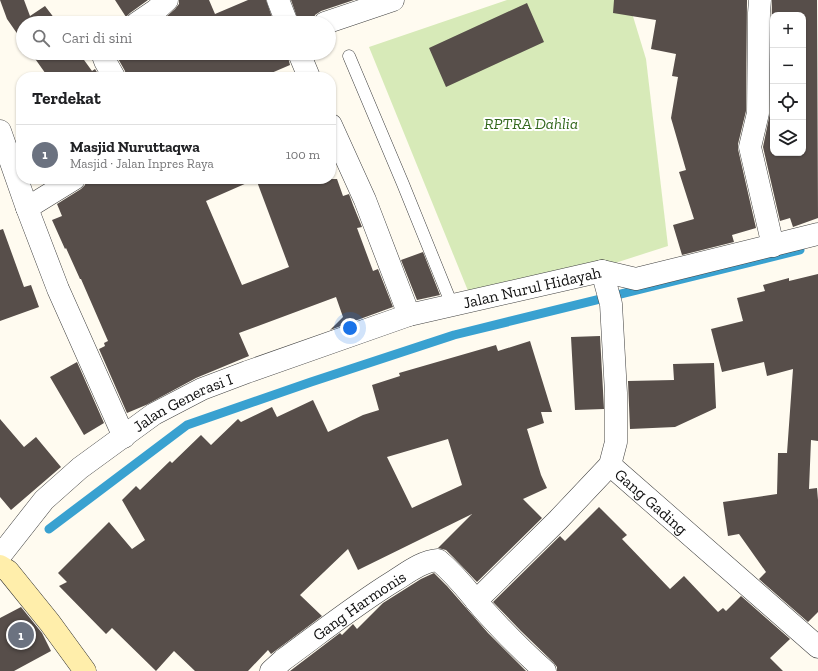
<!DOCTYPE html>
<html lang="id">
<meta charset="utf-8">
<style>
body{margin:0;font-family:"Zilla Slab",serif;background:#f2f2f2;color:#202124}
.controls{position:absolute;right:12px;top:12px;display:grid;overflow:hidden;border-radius:8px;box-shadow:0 1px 3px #0004}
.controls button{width:36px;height:36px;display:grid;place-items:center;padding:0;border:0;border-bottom:1px solid #e0e0e0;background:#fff;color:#202124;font:20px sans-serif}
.you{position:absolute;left:350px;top:328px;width:14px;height:14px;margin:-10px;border:3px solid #fff;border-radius:50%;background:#1a73e8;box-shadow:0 0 0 6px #1a73e833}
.badge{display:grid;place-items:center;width:26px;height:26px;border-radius:50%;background:#2563eb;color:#fff;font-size:13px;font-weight:700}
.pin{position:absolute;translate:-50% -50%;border:2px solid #fff;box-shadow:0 1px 4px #0006}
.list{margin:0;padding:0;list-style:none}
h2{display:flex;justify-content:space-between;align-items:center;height:52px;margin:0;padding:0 16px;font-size:17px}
h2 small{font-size:13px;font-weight:400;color:#757577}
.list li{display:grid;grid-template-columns:26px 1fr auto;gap:12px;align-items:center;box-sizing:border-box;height:60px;padding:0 16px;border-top:1px solid #e0e0e0}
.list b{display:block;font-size:15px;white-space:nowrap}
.list p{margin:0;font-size:13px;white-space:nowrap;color:#757577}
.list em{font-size:13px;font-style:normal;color:#757577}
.icon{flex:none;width:22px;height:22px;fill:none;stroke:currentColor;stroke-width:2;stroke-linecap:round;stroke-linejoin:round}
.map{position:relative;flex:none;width:818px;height:671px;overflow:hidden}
.search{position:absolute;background:#fff;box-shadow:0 1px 3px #0004;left:16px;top:16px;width:320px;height:44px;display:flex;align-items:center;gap:10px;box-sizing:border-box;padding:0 14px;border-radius:22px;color:#757577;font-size:15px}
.panel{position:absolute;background:#fff;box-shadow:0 1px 3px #0004;left:16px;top:72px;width:320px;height:112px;border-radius:16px}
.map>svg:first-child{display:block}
.green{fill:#d7eab8}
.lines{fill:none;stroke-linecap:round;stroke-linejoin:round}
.stream{stroke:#39a1d0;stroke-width:9}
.building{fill:#574e4a;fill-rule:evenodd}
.lane-casing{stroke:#414141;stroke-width:13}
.street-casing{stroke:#414141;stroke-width:23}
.secondary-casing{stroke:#303030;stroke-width:23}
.lane{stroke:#fff;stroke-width:12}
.street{stroke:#fff;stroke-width:22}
.secondary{stroke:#ffeeab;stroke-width:22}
.labels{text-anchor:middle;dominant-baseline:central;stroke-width:4;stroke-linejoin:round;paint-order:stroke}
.park-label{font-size:16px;font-style:italic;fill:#33681d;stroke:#fff}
.street-label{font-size:16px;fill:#0e0e0e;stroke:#fff}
</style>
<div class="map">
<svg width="818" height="671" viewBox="0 0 818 671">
<rect width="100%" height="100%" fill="#fffbf0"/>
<path class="green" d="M507,0H628L646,59L668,246L475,308L369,47Z"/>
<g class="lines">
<path class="stream" d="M49,529L187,425L311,382L454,335L800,250"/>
</g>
<path class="building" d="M0,0H24L30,16L45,6L58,23H23V42L7,19Z
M115,0H148L130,13L126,17Z
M179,0H209L215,14L248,0H266L274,23H159L175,9L179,4Z
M291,0H354L321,11L315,15L313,22L310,23H299Z
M614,0H747L746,111L738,144V149L756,228L732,235L734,242L682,255L673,225L694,219L679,172L686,170L671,118L678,77L672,76L676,54L651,49L656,20L613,13Z
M772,0H817L818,218L793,227L790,218L780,221L763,147L770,113ZM773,15H803V153H773Z
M527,3L544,42L446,87L429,48Z
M31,53H79L92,71L95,69L100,77H48Z
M119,53H287L290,65L262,77H126L125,71L116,55Z
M86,179H337L343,196L349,194L353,205L362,227L357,228L373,271L378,269L393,307L330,330L343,317L336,297L239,333L249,356L196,378L146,405L127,413L99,349L105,346L104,343L108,341L81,279H80L66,248L65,249L52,220L62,216L57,204L81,189L85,185ZM256,179L289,267L242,285L206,201Z
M3,229L24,287L31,285L39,307L0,321V230Z
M423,252L440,295L417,300L401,260Z
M818,274V441L811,440L809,489L817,488L818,500V612L808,622L759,579L766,572L739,534L728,536L723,502L777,494L778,453H787L793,369L767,376L764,362L722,372L711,329L743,321L737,298L765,291L763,285L789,278V281Z
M600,336L604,409L575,410L571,337Z
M530,341L552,412H541L544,423L527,429L541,475L547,488L523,499L542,518L477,582L453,557L446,550L438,548L472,514L358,570L348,549L300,595L322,616L271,654L268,650L248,671H195L174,651L156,671L112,628L106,634L59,586L67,582L58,573L109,522L132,549L145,540L122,500L136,486L140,490L170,461L172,463L201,435L211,445L238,419L241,422L272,407L277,417L313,400L328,432L363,415L379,410L372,385L400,376L399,373L496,345L498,351ZM448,439L462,485L412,508L387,457Z
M77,362L104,423L84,435L50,377Z
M714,363L716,408L675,427L630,429L628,381L674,380L673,364Z
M0,419L24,447L36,437L61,467L11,510L0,497Z
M599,507L627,535L622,539L670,589L684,576L718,612L723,608L726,611L741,596L790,639L770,658L783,671H557V667L553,662L521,631L493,602L560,536L565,541Z
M434,573L447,586L488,633L526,671H290L340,633L342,635L353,624L357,629L383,603L421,579Z
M21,607L42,633L51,651L14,671H0V618Z"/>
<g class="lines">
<g class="lane-casing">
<path id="lane" d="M349,56L403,184L452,305"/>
</g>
<g class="street-casing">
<g id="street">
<path d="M278,0L287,23"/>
<path d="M760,0L759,13L758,113L750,147L773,246"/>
<path d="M137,23L156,10L167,0"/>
<path d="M325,23L393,0"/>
<path d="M102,53L105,61L114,77"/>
<path d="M299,53L309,77"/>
<path d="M331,125L365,200L409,315"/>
<path d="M0,131L27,208L58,289L124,437"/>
<path d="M27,208L74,179"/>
<path id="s1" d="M610,465L818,647"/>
<path id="s2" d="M0,556L44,500L80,468L154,414L202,389L247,372L409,315L602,271L636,279L818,234"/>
<path d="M476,601L558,520L610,465L616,442V393L611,304L602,271"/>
<path id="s3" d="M271,671L283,660C320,633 355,605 394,581C407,573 422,561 438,560C457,576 467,590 482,608C502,630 522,651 545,671"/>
</g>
</g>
<g class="secondary-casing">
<path id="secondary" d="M0,566L8,571L50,623L85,671"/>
</g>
<use href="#lane" class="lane"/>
<use href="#street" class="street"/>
<use href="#secondary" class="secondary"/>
</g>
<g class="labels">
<g class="park-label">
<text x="531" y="123">RPTRA Dahlia</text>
</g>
<g class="street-label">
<text stroke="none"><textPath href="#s2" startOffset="611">Jalan Nurul Hidayah</textPath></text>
<text stroke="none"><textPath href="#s2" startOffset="242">Jalan Generasi I</textPath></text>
<text stroke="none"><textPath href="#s1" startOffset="55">Gang Gading</textPath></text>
<text stroke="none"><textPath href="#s3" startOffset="110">Gang Harmonis</textPath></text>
</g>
</g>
</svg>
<div class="controls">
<button>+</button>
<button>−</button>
<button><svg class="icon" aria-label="locate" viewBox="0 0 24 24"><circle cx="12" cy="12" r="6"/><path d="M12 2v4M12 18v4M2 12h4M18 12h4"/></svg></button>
<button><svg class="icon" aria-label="layers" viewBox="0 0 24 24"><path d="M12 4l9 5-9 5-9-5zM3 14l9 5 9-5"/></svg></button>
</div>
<div class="you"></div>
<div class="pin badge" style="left:21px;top:635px;background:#6b7280">1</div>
<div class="search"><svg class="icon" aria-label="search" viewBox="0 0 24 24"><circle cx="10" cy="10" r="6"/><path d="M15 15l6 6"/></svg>Cari di sini</div>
<section class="panel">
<h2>Terdekat<small></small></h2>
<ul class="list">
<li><span class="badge" style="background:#6b7280">1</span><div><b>Masjid Nuruttaqwa</b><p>Masjid · Jalan Inpres Raya</p></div><em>100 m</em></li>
</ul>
</section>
</div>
